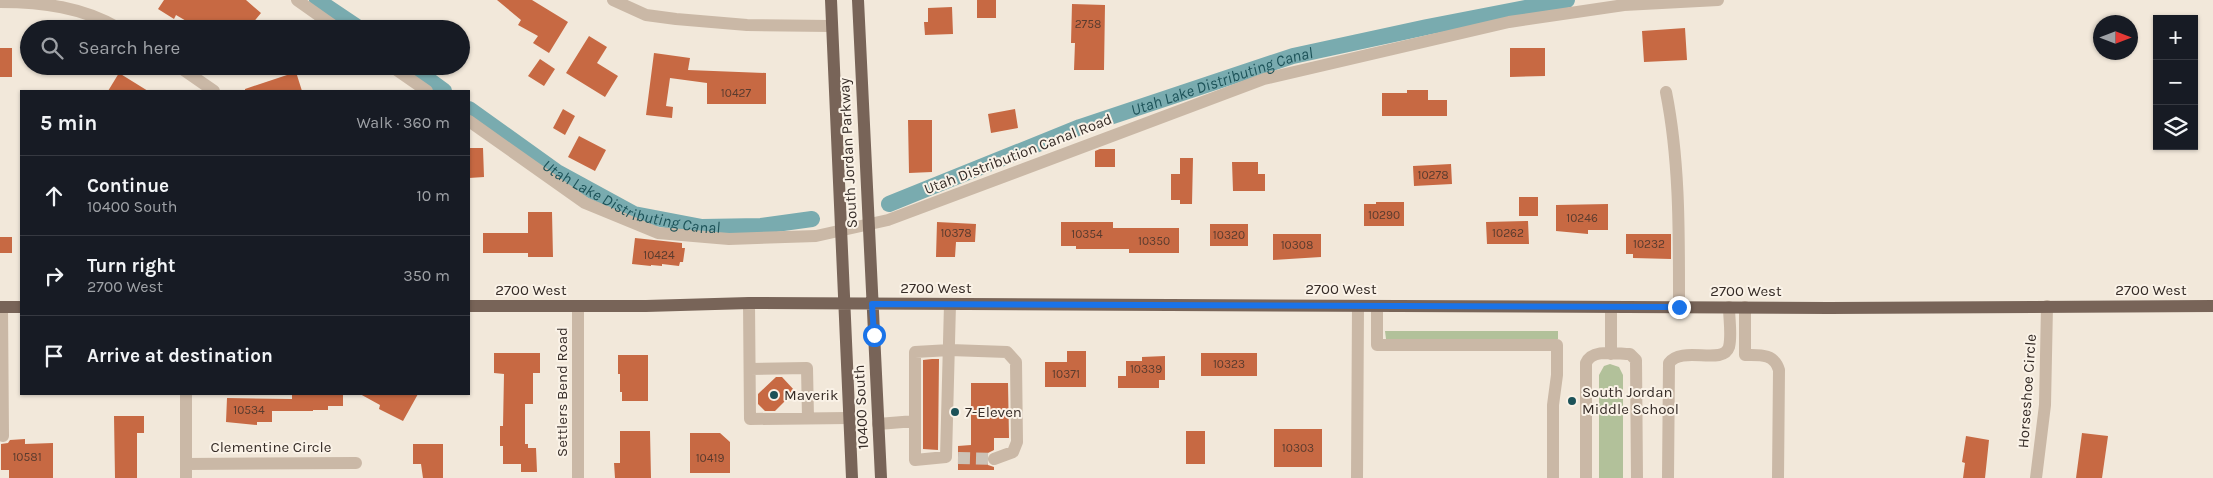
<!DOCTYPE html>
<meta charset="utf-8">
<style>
body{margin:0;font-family:Karla,sans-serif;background:#20242c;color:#f1f3f6}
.controls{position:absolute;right:15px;top:15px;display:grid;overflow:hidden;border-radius:0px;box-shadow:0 1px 4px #0004}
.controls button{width:45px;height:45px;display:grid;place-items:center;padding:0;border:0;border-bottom:1px solid #363941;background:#171b24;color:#f1f3f6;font:25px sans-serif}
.compass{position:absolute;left:2093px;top:15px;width:45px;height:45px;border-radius:50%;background:#171b24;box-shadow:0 1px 4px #0004;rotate:90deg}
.stop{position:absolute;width:15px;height:15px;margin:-11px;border:4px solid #1a73e8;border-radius:50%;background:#fff}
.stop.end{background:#1a73e8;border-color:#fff;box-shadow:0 1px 5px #0008}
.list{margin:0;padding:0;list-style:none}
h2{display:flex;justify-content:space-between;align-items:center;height:65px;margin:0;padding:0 20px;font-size:21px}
h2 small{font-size:16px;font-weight:400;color:#9ea1a6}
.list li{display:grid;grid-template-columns:32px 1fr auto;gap:15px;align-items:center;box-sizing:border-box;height:80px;padding:0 20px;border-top:1px solid #363941}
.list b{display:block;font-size:19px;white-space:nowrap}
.list p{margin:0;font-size:16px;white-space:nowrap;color:#9ea1a6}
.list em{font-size:16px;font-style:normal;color:#9ea1a6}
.icon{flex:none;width:28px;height:28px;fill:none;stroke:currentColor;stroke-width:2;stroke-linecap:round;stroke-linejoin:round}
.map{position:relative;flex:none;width:2213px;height:478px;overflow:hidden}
.search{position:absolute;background:#171b24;box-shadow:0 1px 4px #0004;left:20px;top:20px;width:450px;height:55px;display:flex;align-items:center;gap:12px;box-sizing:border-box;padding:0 18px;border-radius:28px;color:#9ea1a6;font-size:19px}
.panel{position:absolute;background:#171b24;box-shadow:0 1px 4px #0004;left:20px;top:90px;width:450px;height:305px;border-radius:0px}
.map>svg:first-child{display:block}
.green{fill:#b2c19a}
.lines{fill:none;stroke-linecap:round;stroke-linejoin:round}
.canal{stroke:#79abaf;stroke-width:16}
.building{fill:#c76943}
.minor-tunnel{stroke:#ccc2b6;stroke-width:12;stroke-dasharray:12 6;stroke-linecap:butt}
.minor{stroke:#cab8a6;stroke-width:12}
.major{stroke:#786458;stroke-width:12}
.route{stroke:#1a73e8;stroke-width:6}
.poi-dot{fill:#1c5258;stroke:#faf2e7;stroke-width:2}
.labels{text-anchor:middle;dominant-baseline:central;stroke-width:4;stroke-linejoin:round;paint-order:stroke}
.number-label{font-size:12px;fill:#5a3b2e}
.street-label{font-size:15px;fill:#362c27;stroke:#faf2e7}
.poi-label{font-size:15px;fill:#362c27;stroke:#faf2e7;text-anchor:start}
.water-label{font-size:16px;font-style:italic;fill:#1c5258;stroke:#faf2e7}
</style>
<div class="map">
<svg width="2213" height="478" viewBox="0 0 2213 478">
<rect width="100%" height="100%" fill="#f2e8da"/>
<path class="green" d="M1385,331H1558V339H1386Z
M1610,364L1619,367L1623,375V478H1599V375L1604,366Z"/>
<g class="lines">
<g class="canal">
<path d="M317,0L360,29"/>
<path d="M410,66L444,91"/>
<path id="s1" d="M469,109L557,172L634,214L702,227L761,226L812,219"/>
<path id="s2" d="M889,204L1080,127L1293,56L1427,27L1567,0"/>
</g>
</g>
<path class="building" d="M164,0H246L261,13L248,29H200L176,15L174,19L158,9Z
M497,0H532L568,22L549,53L533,43L538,36L518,25L521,20Z
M977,0H996V18H977Z
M1072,4L1105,5L1104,70H1074L1075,43H1071Z
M952,7L953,34L925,35L924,22H928V8Z
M1685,28L1687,60L1644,62L1642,31Z
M589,36L607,47L597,63L618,76L605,97L566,73Z
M0,48H12V77H0Z
M1510,48H1545V76L1510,77Z
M654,53L690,58L688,70L766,73V104H707V83L670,78L666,106L673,107L672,118L646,115Z
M540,59L555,69L544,86L528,76Z
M296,72L302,91H245V89Z
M119,73L148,91H108Z
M1407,90H1428V100H1447V116H1382V93H1407Z
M563,109L575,116L565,135L553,128Z
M1015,109L1018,128L991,133L988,114Z
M908,120H932V172L909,173Z
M579,136L606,150L595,171L568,157Z
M469,148H483L484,177L469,178Z
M1100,149H1115V167H1095V151Z
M1180,158H1193L1192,204H1180V200H1171V174H1180Z
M1232,162H1258V174H1265V191H1233Z
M1451,164L1452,184L1414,186L1413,166Z
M1519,197H1538V216H1519Z
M1376,202H1404V226H1364V204H1376Z
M1608,204V230H1588V234L1556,231V205Z
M528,212H552L553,257H528V253H483V233H528Z
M1528,221L1529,244H1487L1486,222Z
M937,222L976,224L975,242H956L955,257H936Z
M1061,222H1113V228H1179V253H1129V249H1076V246H1061Z
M1210,224H1248V246H1210Z
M1273,234H1321V257L1273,260Z
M1626,234H1671V259L1633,258V254H1626Z
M0,237H12V253H0Z
M635,238L682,243V248H685L683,262H680L679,266L662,264V266L651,265V266L632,264Z
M1067,351H1086V387H1045V362H1067Z
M494,353H540V373H533V404H525V444H528V448H536L537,472H521V464H503V446H500V426H503L504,374L494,373Z
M1201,353H1257V376H1201Z
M618,355H648V401H622V392H620V374H618Z
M1165,356V380H1159V388H1118V376H1126V361H1142V357Z
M932,359H939L938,450L923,449V360Z
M776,377H782L795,391L775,411H765L758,404V394Z
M971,383H1008L1009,438H994V450L988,453L986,458L988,465L994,467V470H958V446L971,445Z
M292,394H343V406H328V410H313V411H272V422H257V425L226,422L227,398L292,399Z
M360,394H418L403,421L379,409L380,405Z
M114,416H144V433H137V478H115Z
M1274,429H1322V467H1274Z
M620,431H650L651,478H615L614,463H620Z
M1186,431H1205V464H1186Z
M690,433H720L730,442V473H690Z
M2082,433L2108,436L2102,478H2076Z
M1966,436L1989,440L1985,478H1963L1965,463L1962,462Z
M25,439V444L53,443V478H9V470H1V444L8,443L10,440Z
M413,444H443V478H423L421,464H413Z"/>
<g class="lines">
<path class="minor-tunnel" d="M958,458L994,459"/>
<path class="minor" d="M297,0L338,29
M613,0L646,15L676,19L747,25L831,26
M0,2C42,2 83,7 120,29
M178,66L214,91
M391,66L427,91
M1666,92C1680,162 1679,236 1679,307
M469,121L585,203L658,233L729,239L816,236L888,220L1264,79L1509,22L1624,5L1718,0
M749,303L750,419L848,418
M950,304L946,457L915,460V352L950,350L1007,352L1016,362L1017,442L1013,452L994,459
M578,306V478
M1377,306V345H1557V375L1553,405V478
M2,307L3,436
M1611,307V354
M1745,307V355C1759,355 1774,353 1779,370L1778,478
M750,369L807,368L808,418
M186,394V478
M878,424L915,421
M186,464L356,463
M1357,478L1358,306
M1586,478V363C1592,348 1617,354 1630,354L1636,360L1637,478
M1668,478L1669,363C1682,345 1723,366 1729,347C1732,335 1729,319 1729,307
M2036,478L2045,405L2047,306"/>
<path class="major" d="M831,0L852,478
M858,0L881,478
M469,306H646L749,303L1829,308L2213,306
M0,307H21"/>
</g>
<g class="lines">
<path class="route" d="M874,335L872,304L1679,307"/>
</g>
<g class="poi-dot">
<circle cx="774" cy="395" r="5"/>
<circle cx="1572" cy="401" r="5"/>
<circle cx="955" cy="412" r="5"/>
</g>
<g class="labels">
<g class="number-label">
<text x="1088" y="24">2758</text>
<text x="736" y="93">10427</text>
<text x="1433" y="175">10278</text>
<text x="1384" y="215">10290</text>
<text x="1582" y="218">10246</text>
<text x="956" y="233">10378</text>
<text x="1508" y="233">10262</text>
<text x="1087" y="234">10354</text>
<text x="1229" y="235">10320</text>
<text x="1154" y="241">10350</text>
<text x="1649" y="244">10232</text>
<text x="1297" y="245">10308</text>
<text x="659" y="255">10424</text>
<text x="1229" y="364">10323</text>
<text x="1146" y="369">10339</text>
<text x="1066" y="374">10371</text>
<text x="249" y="410">10534</text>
<text x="1298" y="448">10303</text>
<text x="27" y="457">10581</text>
<text x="710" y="458">10419</text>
</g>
<g class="street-label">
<text transform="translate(848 153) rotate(-93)">South Jordan Parkway</text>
<text transform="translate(1018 154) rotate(-21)">Utah Distribution Canal Road</text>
<text x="936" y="288">2700 West</text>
<text x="1341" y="289">2700 West</text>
<text x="531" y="290">2700 West</text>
<text x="2151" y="290">2700 West</text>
<text x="1746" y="291">2700 West</text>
<text transform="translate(2027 391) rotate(-86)">Horseshoe Circle</text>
<text transform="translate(562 392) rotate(-90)">Settlers Bend Road</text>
<text transform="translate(861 407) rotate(-93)">10400 South</text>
<text x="271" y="447">Clementine Circle</text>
</g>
<g class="poi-label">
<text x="1582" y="392">South Jordan<tspan x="1582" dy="17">Middle School</tspan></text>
<text x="784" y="395">Maverik</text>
<text x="965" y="412">7-Eleven</text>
</g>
<g class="water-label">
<text stroke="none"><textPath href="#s2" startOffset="355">Utah Lake Distributing Canal</textPath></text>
<text stroke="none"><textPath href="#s1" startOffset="188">Utah Lake Distributing Canal</textPath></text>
</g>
</g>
</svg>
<div class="controls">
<button>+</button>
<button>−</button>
<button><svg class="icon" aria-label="layers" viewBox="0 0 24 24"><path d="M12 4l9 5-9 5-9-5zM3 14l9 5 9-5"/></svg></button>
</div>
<svg class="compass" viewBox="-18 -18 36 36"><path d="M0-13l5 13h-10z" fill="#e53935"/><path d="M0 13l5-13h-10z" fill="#9ea1a6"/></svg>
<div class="stop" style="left:874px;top:335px"></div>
<div class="stop end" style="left:1679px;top:307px"></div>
<div class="search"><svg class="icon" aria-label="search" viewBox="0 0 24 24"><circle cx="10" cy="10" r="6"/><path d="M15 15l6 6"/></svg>Search here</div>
<section class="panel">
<h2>5 min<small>Walk · 360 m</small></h2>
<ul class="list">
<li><svg class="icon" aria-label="ahead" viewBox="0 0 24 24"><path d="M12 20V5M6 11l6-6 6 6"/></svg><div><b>Continue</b><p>10400 South</p></div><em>10 m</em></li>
<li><svg class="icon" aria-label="right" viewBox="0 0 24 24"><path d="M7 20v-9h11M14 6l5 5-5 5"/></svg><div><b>Turn right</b><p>2700 West</p></div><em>350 m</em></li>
<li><svg class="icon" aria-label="arrive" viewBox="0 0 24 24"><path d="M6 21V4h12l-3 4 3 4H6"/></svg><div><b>Arrive at destination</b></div></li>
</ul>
</section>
</div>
